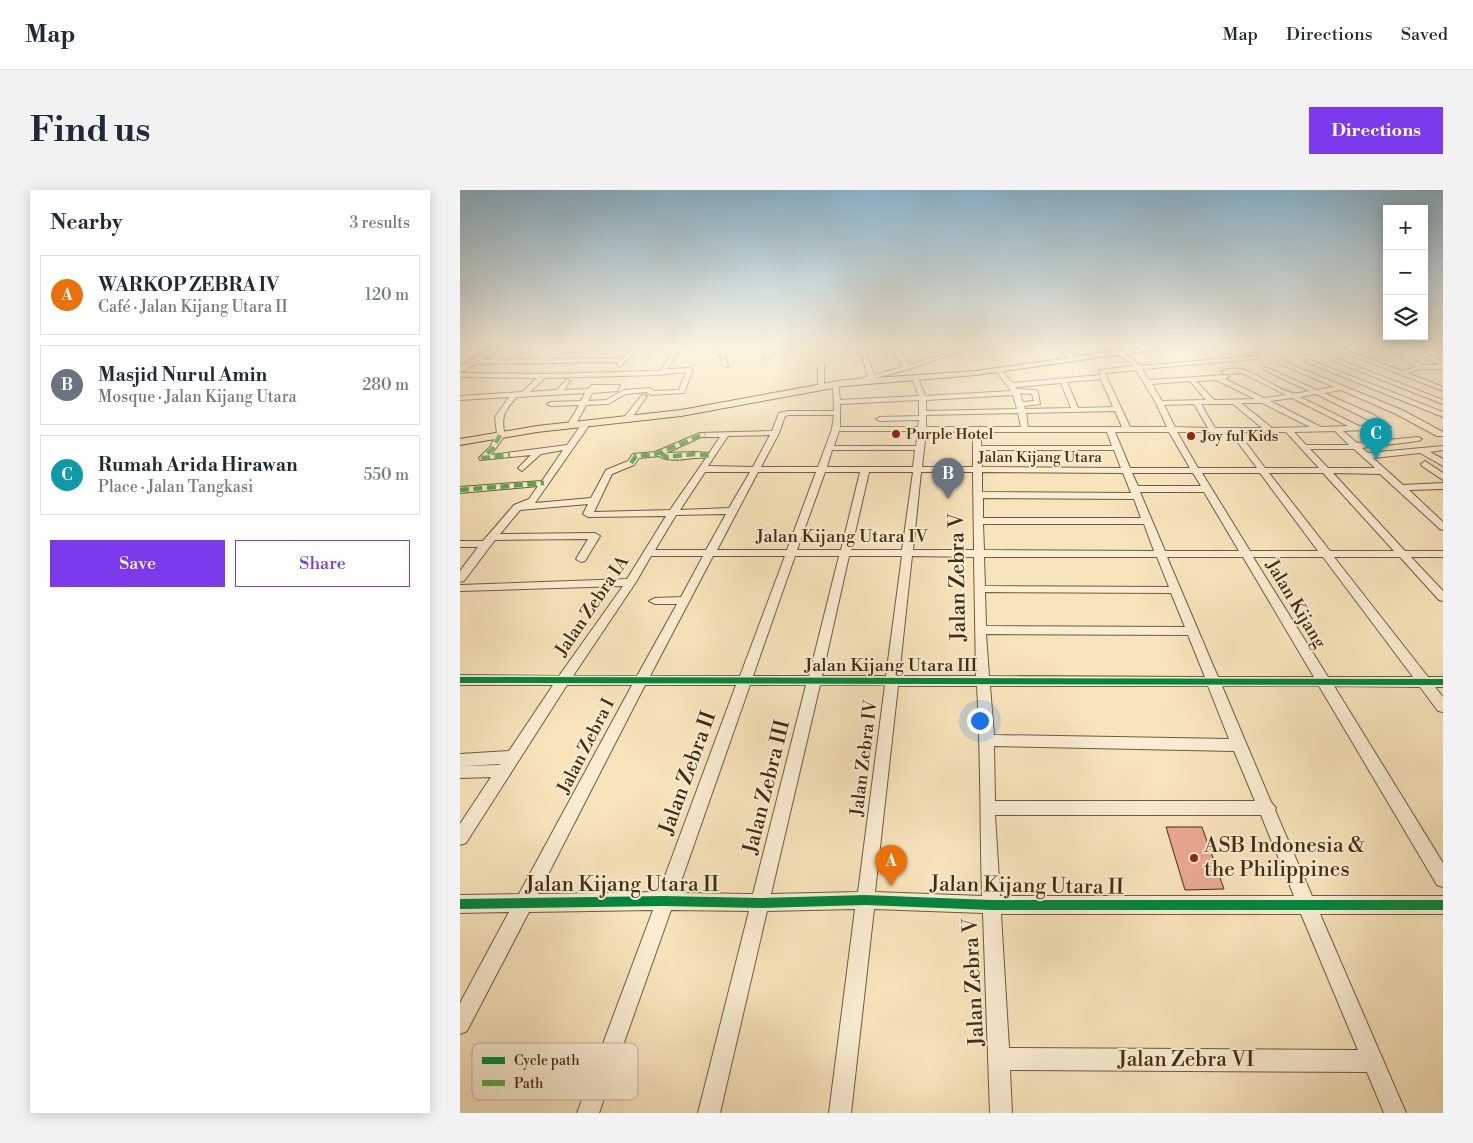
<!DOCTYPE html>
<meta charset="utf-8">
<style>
body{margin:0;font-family:"Libre Bodoni",serif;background:#f2f2f3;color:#1f2937}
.controls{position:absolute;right:15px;top:15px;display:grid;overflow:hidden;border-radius:0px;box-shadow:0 2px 12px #0003}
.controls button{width:45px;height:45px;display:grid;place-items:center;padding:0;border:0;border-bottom:1px solid #e0e1e3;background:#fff;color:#1f2937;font:25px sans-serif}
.you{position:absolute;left:519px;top:530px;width:18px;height:18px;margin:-12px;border:4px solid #fff;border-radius:50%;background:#1a73e8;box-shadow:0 0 0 8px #1a73e833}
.badge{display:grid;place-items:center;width:32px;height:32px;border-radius:50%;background:#7c3aed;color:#fff;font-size:16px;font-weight:700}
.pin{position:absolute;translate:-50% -41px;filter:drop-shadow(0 1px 2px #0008)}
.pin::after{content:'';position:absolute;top:26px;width:18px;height:15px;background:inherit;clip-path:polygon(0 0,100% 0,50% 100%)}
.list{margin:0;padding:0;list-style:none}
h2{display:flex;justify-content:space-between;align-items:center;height:65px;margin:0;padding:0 20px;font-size:21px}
h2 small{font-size:16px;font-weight:400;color:#747a83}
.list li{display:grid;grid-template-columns:32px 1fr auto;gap:15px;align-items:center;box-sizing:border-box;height:80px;margin:0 10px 10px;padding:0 10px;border:1px solid #e0e1e3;border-radius:0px}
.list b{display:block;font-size:19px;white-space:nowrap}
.list p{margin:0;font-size:16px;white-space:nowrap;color:#747a83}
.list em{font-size:16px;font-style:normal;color:#747a83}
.actions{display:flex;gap:10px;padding:15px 20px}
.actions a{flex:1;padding:11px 0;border:1px solid #7c3aed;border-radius:0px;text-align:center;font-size:18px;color:#7c3aed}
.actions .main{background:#7c3aed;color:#fff}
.icon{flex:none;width:28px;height:28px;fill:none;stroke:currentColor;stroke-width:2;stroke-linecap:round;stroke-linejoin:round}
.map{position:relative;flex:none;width:983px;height:923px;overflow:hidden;border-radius:0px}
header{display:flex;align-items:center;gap:30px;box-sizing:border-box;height:70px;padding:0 25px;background:#fff;border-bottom:1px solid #e0e1e3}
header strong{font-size:24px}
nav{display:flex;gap:28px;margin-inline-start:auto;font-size:18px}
.intro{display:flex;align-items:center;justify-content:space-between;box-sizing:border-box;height:120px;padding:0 30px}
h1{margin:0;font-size:35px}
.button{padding:12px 22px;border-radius:0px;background:#7c3aed;color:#fff;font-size:18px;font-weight:700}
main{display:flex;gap:30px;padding:0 30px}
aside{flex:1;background:#fff;border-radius:0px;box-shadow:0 2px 12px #0003}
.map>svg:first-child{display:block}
.building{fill:#e9a991;stroke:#412d13}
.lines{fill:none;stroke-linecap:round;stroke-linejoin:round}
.minor-casing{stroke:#6f5b3d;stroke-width:2}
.major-casing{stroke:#412d13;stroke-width:2}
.highway-casing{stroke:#412d13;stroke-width:2}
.minor{fill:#faedd3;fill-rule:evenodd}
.major{fill:#f8e4bb;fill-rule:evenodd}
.highway{fill:#f8e4bb;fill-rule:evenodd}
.quiet{stroke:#56ab42;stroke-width:4.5;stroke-dasharray:9 4.5;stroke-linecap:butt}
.cycleway-casing{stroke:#faedd3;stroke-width:3}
.cycleway{fill:#00873e;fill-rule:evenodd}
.poi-dot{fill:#8f2418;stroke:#faedd3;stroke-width:2}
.labels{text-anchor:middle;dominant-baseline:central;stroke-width:4;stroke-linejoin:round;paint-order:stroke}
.far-poi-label{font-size:15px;fill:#412d13;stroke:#faedd3;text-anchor:start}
.far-street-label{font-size:15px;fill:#412d13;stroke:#faedd3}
.street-label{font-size:18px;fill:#412d13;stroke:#faedd3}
.near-street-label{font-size:21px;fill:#412d13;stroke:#faedd3}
.near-poi-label{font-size:21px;fill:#412d13;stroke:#faedd3;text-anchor:start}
.key{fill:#faedd3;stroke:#c2b399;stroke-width:1}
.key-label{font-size:14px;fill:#412d13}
</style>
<header>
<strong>Map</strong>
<nav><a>Map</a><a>Directions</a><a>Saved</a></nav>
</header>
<div class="intro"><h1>Find us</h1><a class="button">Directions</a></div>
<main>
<aside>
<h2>Nearby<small>3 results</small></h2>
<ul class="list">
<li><span class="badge" style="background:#e8710a">A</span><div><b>WARKOP ZEBRA IV</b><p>Café · Jalan Kijang Utara II</p></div><em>120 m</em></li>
<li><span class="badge" style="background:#6b7280">B</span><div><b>Masjid Nurul Amin</b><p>Mosque · Jalan Kijang Utara</p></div><em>280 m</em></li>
<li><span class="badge" style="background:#0f9aa8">C</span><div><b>Rumah Arida Hirawan</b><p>Place · Jalan Tangkasi</p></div><em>550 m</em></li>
</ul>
<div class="actions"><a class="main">Save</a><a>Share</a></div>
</aside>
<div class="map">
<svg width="983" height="923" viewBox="0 0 983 923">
<rect width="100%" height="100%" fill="#f8e4bb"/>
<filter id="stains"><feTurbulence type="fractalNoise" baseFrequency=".004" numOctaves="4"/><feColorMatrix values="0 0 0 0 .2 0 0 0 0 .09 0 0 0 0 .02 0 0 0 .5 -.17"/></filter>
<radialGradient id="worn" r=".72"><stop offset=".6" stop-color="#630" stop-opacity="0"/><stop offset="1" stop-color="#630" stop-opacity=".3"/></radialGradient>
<path class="building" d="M706,637H742L764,699L725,700Z"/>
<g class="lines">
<g class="minor-casing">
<path id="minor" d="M32,156L34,159L0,161L1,157Z
M161,156L179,157L160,177L157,175L159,172L16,174L13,172L16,170L84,169L96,159ZM171,159L163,168L91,169L98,163Z
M216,156H222L207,179L230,178L233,180L224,203L191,205L187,202L166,204L148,214L126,215L116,234L112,236L108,234L119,215L91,216L87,214L91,212L121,211L125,203L57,207C45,219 40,228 45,245L31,265L107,255L123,232H129L130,234L75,313L131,308L146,280L168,271L173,264L195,262L240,243L312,241L319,223L328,221H374L373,193L378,194L380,210L459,206L452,188L455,186L458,188L465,206L551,201L536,181V179H540L553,193L640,185L639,180L674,176L669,171L641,156C655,156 670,166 680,176L791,166L776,156H832L829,158L789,160L799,166L797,169L682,179L689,190L766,185L769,187L765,189L804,208L826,205L782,183L764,184L761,182C785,168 811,199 833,203C838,204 844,202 849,201L804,180V178H808L857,200L874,197L818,173L820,170L942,220L983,242V246H977L936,224L881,200L864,203L914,225L931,237L927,239L883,241L897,253L958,247L962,249L958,251L902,258L908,263L983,256V260L970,262L983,269V276L960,263L913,268L943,295L983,293V299L949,300L983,332V340L980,339L920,284L873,283L945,361H983V367H951L983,401V411L979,410L940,367H874L968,487H983V497H975L983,507V522L978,521L960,497L874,496L983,673V697L977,695L859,496H762L811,612L816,618L815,620L852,706H983V724H860L946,923H924L907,882L550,880L552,923H530L523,723L414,719L391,923H369L395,719L307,721L260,923H238L289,721L211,720L139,923H117L193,720L69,722L7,841L0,844V813L49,722L0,723V705L59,704L172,495H107L6,653L0,655V634L31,587L0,588V564L49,561L93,495H0V485L99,486L163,396L0,401V395L167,389L206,326L128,327L123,324L128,314L60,320L40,344L135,343L140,346L125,371L121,372L116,369L128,349L35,350L4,391L0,392V381L18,357H0V351H23L54,315L69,309L78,296L0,303V297L82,291L103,260L81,264L62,281L58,278L71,265L20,270L19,268L30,257L37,244L35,227L49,207L0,210V206L62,202L77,188L0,187V183L83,184L197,181L201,180ZM676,180L696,213L707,237H670L645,183ZM226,182L219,200L194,201L190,198L164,200L146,210L128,211L132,203L157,201L160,195H132L128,199L104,200L110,191L107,189L97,200L70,202L85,188L198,185ZM641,189L653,217L618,218L607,192ZM756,190L795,209L754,210L736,191ZM730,191L746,210L702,211L692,194ZM601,193L611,218L565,219L564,216L580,214L578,202L575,200L557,199L555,197ZM560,203L572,204L574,211L563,212ZM856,204L919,235L899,236L840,207ZM553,205L557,219L466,221V210ZM832,208L888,236L861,237L810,211ZM459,210V226L420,227L416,229L420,231L459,230L458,237H380V214ZM781,213H802L850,237L812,238ZM734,214L748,238L715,237L704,215ZM741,214H773L802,238H755ZM655,221L662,237H568L566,223ZM558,223L561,237H466V225ZM329,225H374L372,239L358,277H301L319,243L325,226ZM379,241H458L456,256H374ZM466,241L513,242V277H462ZM875,241L889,255H846L834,242ZM521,242H647L652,256H521ZM655,242H709L730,278H670ZM717,242H770L797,278H738ZM778,242H826L859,278H805ZM310,245L293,277L248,276L268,246ZM241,247H260L249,263L235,262L206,263ZM850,259H894L915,278H868ZM372,260H455L453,277H367ZM521,260H654L661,278L522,277ZM199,266C210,274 232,266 246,268L210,320L134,322L152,284L174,275L179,268ZM245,282H290L269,318L220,320ZM298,282H356L327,360H257ZM365,282H400L381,360H337ZM409,282H453L442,360H391ZM461,282H513L514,360H453ZM522,282L663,283L671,303L522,302ZM672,283H733L741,296H678ZM742,283H800L858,361H790ZM809,283H863L934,361H870ZM680,302H744L779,361H705ZM523,308L674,309L681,328H523ZM266,324L246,360H195L216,325ZM523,334H684L694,361L524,360ZM191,366H243L221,407L195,408L189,411L195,414H217L177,486H113L176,392ZM253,366H325L280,486H190ZM335,366H379L349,486H293ZM389,366H442L426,486H362ZM452,366L514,367L516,486H439ZM524,367H697L709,397L525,396ZM707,367H783L854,487H758ZM793,367H863L953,487H868ZM525,402L711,403L725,437L526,436ZM526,444L728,445L745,487L529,486ZM185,495H276L199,702L78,704ZM290,495H346L293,704L217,703ZM360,495H425L398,702L311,704ZM438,496H517C521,566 520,636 522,706L415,702ZM530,496H748L769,549L534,545ZM534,556L774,561L795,611H535ZM40,574L39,575L2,576ZM535,625H801L834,706H540ZM541,724H841L898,860L549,858Z
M257,156H263L268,177L263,176Z
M306,156H312L310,168L307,170L304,168Z
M346,156H352L345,166L342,164Z
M384,156L405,159L414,185L443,177L431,156H437L449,175L484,164L473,156H480L489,162L509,156H518L449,179L394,194L391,192L392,191L408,186L401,162L387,161Z
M540,156H547L548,157L545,159Z
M593,156H600L618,169L613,170Z
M867,156L880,158L883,156H954L956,159L937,160L962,175H979L958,163L963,162L983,172V179H961L948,183L983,197V201ZM885,160H930L956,177L942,181Z
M873,167L983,210V214L871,170Z
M846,170H850L983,222V227L846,172Z
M361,172L364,174V197L361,199L358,197V174Z
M182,205L187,206L169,232H163L162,230Z
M965,271L983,283V290L962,276L961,274Z"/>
</g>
<g class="major-casing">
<path id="major" d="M691,156H711L707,158L516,185L384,196L221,226L77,242L0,255V249L77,236L221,220L384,190L516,181Z"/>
</g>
<g class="highway-casing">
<path id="highway" d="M37,156H47L0,183V176Z"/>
</g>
<use href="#minor" class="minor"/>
<use href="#major" class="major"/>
<use href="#highway" class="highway"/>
<path class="quiet" d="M40,245L33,258L23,268L50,265
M201,263L206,267L235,264L251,266
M171,273L176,266L196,264L245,244
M0,300L84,293"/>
<g class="cycleway-casing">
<path id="cycleway" d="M0,487L983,489V495L0,493Z
M405,705L531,710H983V720H531L405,715L300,718L203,716L0,719V709L203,706L300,708Z"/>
</g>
<use href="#cycleway" class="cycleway"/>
</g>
<linearGradient id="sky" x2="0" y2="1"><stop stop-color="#8ab8d3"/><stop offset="0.55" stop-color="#fcf3e0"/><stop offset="1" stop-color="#fcf3e0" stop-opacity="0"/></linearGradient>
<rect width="983" height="285" fill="url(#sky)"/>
<g class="poi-dot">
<circle cx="436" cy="244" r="5"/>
<circle cx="731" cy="246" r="5"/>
<circle cx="734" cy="668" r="5"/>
</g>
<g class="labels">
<g class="far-poi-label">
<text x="446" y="244">Purple Hotel</text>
<text x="741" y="246">Joy ful Kids</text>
</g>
<g class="far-street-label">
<text x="580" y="267">Jalan Kijang Utara</text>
</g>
<g class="street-label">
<text x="382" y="346">Jalan Kijang Utara IV</text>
<text transform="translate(836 414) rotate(59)">Jalan Kijang</text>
<text transform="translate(132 416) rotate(-56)">Jalan Zebra IA</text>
<text x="431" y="475">Jalan Kijang Utara III</text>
<text transform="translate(126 556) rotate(-63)">Jalan Zebra I</text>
<text transform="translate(404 568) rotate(-83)">Jalan Zebra IV</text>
</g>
<g class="near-street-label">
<text transform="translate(498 387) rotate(-91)">Jalan Zebra V</text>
<text transform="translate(228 583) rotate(-70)">Jalan Zebra II</text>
<text transform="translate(307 597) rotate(-76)">Jalan Zebra III</text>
<text x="162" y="695">Jalan Kijang Utara II</text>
<text transform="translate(567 696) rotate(1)">Jalan Kijang Utara II</text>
<text transform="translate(514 792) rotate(-93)">Jalan Zebra V</text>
<text x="726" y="870">Jalan Zebra VI</text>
</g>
<g class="near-poi-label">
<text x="744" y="656">ASB Indonesia &amp;<tspan x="744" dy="24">the Philippines</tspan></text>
</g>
</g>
<rect x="12" y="853" width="166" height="57" rx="8" class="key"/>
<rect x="22" y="867" width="23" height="7" fill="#00873e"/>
<rect x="22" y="890" width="23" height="6" fill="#56ab42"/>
<g class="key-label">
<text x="54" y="875">Cycle path</text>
<text x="54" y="898">Path</text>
</g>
<rect width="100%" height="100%" filter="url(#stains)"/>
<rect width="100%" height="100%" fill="url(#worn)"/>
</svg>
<div class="controls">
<button>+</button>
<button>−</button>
<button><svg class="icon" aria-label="layers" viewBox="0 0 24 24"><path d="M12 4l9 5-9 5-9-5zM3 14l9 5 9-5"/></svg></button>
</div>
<div class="you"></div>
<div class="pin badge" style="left:431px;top:696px;background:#e8710a">A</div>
<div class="pin badge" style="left:488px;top:309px;background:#6b7280">B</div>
<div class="pin badge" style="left:916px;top:269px;background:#0f9aa8">C</div>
</div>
</main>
